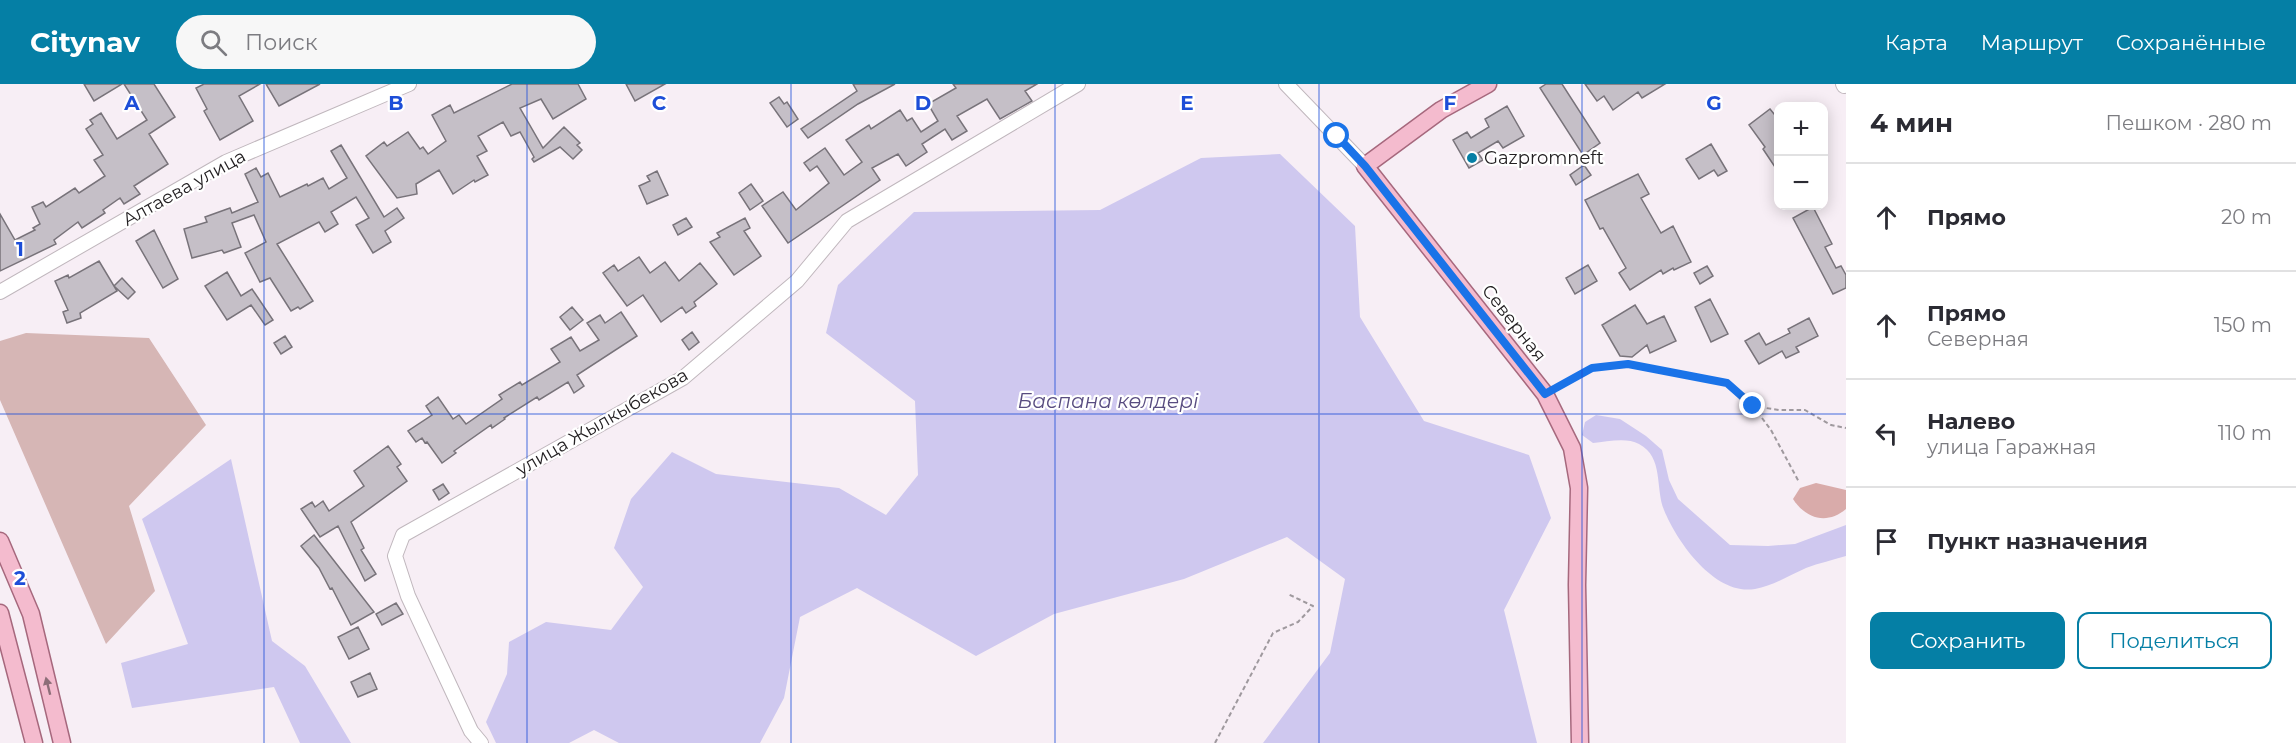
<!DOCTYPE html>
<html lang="ru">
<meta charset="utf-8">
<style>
body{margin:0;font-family:Montserrat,sans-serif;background:#f7f7f7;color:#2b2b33}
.controls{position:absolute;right:18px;top:18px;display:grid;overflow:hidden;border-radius:12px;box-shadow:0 3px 15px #0003}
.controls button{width:54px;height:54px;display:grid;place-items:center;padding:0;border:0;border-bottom:2px solid #e1e1e2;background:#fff;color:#2b2b33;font:30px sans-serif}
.stop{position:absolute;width:18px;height:18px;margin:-14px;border:4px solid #1a73e8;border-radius:50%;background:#fff}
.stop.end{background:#1a73e8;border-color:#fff;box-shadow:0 2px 6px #0008}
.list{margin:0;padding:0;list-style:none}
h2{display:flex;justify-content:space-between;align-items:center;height:78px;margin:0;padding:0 24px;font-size:26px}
h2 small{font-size:20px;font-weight:400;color:#7c7c81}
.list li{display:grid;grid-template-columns:39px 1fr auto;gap:18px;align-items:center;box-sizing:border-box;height:108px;padding:0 24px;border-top:2px solid #e1e1e2}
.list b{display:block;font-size:22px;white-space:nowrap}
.list p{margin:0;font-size:20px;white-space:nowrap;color:#7c7c81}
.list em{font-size:20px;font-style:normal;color:#7c7c81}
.actions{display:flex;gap:12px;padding:18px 24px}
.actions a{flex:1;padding:14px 0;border:2px solid #057fa5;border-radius:12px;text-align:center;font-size:21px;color:#057fa5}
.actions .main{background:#057fa5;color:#fff}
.icon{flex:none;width:33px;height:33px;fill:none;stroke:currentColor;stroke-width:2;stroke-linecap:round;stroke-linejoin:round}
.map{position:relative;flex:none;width:1846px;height:659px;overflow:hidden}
header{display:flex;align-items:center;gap:36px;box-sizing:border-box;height:84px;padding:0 30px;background:#057fa5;color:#fff}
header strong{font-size:28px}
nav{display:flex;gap:33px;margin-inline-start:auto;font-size:21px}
.search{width:420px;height:54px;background:#f7f7f7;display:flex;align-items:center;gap:15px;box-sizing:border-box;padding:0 21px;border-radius:33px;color:#7c7c81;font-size:22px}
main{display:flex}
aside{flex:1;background:#fff}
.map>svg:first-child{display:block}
.green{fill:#d6b6b5}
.forest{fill:#d9abaa}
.water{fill:#cfc8ef}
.building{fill:#c5bfc7;stroke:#78737a;stroke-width:1.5}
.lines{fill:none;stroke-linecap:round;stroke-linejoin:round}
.minor-casing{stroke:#c0b7bd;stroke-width:16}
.major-casing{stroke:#a6687d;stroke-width:19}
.path{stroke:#9f999e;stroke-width:2;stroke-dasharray:4.5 3;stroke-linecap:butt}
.minor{stroke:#fff;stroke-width:14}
.major{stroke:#f4bbce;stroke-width:16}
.oneway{fill:#8c6e78}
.route{stroke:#1a73e8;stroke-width:8}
.grid{fill:none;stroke:#1d4ed8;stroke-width:1.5;stroke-opacity:0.55}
.poi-dot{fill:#057fa5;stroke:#fff;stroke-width:2}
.labels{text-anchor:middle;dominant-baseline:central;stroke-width:4.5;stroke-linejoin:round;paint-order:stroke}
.poi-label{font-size:18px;fill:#232022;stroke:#fff;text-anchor:start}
.street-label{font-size:18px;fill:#232022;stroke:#fff}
.water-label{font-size:20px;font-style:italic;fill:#584c80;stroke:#fff}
.grid-label{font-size:20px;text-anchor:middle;font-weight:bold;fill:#1d4ed8;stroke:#fff;stroke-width:4.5;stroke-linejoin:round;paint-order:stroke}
</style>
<header>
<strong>Citynav</strong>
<div class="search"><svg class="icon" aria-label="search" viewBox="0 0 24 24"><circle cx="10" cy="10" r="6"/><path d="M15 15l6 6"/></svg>Поиск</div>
<nav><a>Карта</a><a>Маршрут</a><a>Сохранённые</a></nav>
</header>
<main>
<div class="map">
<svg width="1846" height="659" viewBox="0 0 1846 659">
<rect width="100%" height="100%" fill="#f7eef5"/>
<path class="green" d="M26,249L149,254L206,341L129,422L155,507L106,560L0,316V257Z"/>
<path class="forest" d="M1816,399L1846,406V425C1827,441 1806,435 1793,415L1800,404Z"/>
<path class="water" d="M1280,70L1355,142L1360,233L1424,337L1529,371L1551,434L1504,526L1537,659H1263L1330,569L1345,495L1287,453L1184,495L1054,530L976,572L857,504L800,533L784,614L760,659H619L594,646L569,659H496L486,638L507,590L509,558L546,538L611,546L643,503L614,464L631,415L672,368L716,390L839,404L886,431L918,391L915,317L826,249L838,201L914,128L1100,126L1201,74Z
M1596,331L1620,335L1646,352L1662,366L1669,396L1678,415L1730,461L1768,462L1795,460L1846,441V472C1833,476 1819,479 1806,484C1790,491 1773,502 1755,505C1715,512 1677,458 1664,426C1655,404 1664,373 1639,360C1626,353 1607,358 1593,359L1582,351L1585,338Z
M231,375L272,557L305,582L351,659H300L274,603L132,624L121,579L188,560L142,435Z"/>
<path class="building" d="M84,0H122L94,17Z
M124,0H154L175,33L149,50L168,80L134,102L140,110L124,120L120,114L103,126L105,129L82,144L78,138L54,156L56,160L0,187V130L15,156L35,146L33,144L40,140L32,123L43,118L46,123L75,104L79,109L105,92L94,76L103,71L86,45L93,40L90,36L101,29L117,55L147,36Z
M204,0H260L239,12L253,37L220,56L204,27L207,25L196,4Z
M266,0H320L279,22Z
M512,0H578L586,15L553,35L541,15L520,24L543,64L564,43L580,59L577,61L582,66L573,75L560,63L534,78L532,75L534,73L520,48L511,52L503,38L478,52L487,67L477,72L488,91L475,98L474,96L453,110L439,86L416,100L417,110L397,114L366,72L384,58L387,62L408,48L420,65L423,63L428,70L446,57L432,31L450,21L454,29Z
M626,0H665L635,17Z
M853,0H895L858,20L808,54L801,45L857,7Z
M953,0H1037L1025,7L1032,17L1000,35L987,15L957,32L967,47L952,56L945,45L922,60L927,68L906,82L898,70L872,84L880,96L788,159L762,122L783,108L796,126L829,99L817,82L810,87L804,79L825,64L844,91L862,78L846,56L869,41L871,45L900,26L907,37L912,34L921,48L938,37L928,20L956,4Z
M1546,0H1562L1600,59L1583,71L1540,4Z
M1585,0H1665L1642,14L1638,8L1613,26L1604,12L1597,17Z
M779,13L784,20L787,18L798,35L787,43L770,19Z
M1507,22L1524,52L1503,64L1498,57L1478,69L1483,76L1469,84L1453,56L1467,48L1471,54L1489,43L1485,35Z
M1770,25L1779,36V89L1763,65L1765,63L1749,41Z
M1711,60L1727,87L1718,92L1714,86L1699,95L1686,75Z
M341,61L384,133L397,124L404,134L385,147L391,158L373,169L356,141L369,134L356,113L331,128L338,140L325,148L319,138L277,160L313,217L300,225L298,223L291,227L270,194L260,198L245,169L266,158L254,131L232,139L241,163L224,169L222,166L192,174L184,145L207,138L205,133L230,124L232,129L258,118L245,90L256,84L261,93L268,89L280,113L307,100L308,102L323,94L329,105L347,94L331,67Z
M1584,81L1591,91L1576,101L1570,91Z
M657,87L668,111L647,120L639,102L650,97L647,92Z
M1638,90L1649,110L1641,114L1661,149L1673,142L1691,178L1674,186L1673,184L1663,190L1661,186L1630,206L1619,189L1626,184L1603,144L1600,145L1585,116Z
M751,100L763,117L750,126L739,109Z
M1813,123L1832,160L1825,163L1836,184L1841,182L1846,191V204L1833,210L1793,134Z
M686,134L692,143L678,151L673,141Z
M745,134L750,144L744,147L761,172L734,191L710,158L720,153L717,149Z
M154,146L178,195L163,204L136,157Z
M639,173L650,189L665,178L679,197L700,179L717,200L694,218L696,222L686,229L682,223L661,238L643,211L627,222L603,189L614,181L618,187Z
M99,177L117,207L80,229L81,234L67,239L63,228L68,226L55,197L68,191L69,194Z
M1588,181L1597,197L1575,210L1566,194Z
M1707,182L1713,192L1700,200L1694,189Z
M227,188L241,212L252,205L273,236L265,241L251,221L227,236L205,202Z
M122,194L135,208L128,215L114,202Z
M1710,215L1728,250L1711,258L1695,223Z
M1635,221L1647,240L1664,232L1676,257L1650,269L1647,261L1632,273L1620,272L1602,241Z
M572,223L583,236L570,246L560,233Z
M621,228L637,252L577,291L584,302L574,309L568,298L539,316L537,313L504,334L505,335L492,344L491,341L454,367L456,369L442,379L427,358L425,359L422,354L416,358L408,347L432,331L426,322L438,313L453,335L459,331L466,340L502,315L499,311L520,298L522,301L560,278L551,265L571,253L580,267L599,256L587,239L600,231L605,239Z
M1809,234L1818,252L1796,263L1799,268L1786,274L1782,267L1759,280L1745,257L1759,249L1766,261L1790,249L1788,245Z
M692,248L699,258L689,266L682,256Z
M285,252L292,263L281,270L274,259Z
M388,362L401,380L397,383L407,397L351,438L364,464L361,466L376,490L365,497L338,442L320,453L301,425L312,418L315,423L323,417L329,427L364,402L354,387Z
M443,400L449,409L439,416L433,406Z
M314,451L374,528L351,541L332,504L330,505L319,484L301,462Z
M396,519L403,530L382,541L376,530Z
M358,543L369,565L349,575L338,553Z
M370,589L377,605L358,613L351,598Z"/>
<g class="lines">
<g class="minor-casing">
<path id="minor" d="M1286,0L1365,82
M1843,0L1844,2
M0,208L226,78L409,0
M481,659L471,647L408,512L395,472L403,451L683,294L797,197L847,137L1078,0"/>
</g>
<g class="major-casing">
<path id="major" d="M1488,0L1441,26L1365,82L1545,310L1572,364L1579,404L1577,501L1580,659
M0,457L31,530L62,659
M0,529L34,659"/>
</g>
<path class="path" d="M1557,302L1592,284L1628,280L1727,299L1753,322L1779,326H1805L1831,341L1846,344
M1753,322L1771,346L1799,398
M1215,659L1273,549L1298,538L1313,522L1288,510"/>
<use href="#minor" class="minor"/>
<use href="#major" class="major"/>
</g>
<defs><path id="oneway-solid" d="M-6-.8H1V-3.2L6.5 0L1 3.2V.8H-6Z" transform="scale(1.5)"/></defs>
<use class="oneway" href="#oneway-solid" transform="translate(48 602) rotate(-104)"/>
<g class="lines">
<path class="route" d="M1337,52L1365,82L1545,310L1592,284L1628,280L1727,299L1753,322"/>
</g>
<path class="grid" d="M264,0V659M527,0V659M791,0V659M1055,0V659M1319,0V659M1582,0V659M0,330H1846"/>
<circle class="poi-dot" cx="1472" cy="74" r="6"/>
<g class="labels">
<g class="poi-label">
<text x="1484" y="74">Gazpromneft</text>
</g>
<g class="street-label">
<text transform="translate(184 104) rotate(-29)">Алтаева улица</text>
<text transform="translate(1514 239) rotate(52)">Северная</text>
<text transform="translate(602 338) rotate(-30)">улица Жылкыбекова</text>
</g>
<g class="water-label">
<text x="1108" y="317">Баспана көлдері</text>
</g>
</g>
<g class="grid-label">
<text x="132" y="26">A</text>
<text x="396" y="26">B</text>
<text x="659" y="26">C</text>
<text x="923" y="26">D</text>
<text x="1187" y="26">E</text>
<text x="1450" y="26">F</text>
<text x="1714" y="26">G</text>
<text x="20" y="172">1</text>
<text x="20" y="501">2</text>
</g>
</svg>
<div class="controls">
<button>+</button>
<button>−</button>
</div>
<div class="stop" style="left:1337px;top:52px"></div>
<div class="stop end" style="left:1753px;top:322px"></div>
</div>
<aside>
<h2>4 мин<small>Пешком · 280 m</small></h2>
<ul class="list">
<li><svg class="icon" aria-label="ahead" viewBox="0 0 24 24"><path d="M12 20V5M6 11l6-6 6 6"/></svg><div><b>Прямо</b></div><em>20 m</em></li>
<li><svg class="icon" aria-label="ahead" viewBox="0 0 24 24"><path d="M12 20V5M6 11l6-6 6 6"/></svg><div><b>Прямо</b><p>Северная</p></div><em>150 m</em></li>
<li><svg class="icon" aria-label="left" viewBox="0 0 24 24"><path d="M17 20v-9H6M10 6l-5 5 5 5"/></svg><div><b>Налево</b><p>улица Гаражная</p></div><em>110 m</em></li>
<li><svg class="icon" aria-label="arrive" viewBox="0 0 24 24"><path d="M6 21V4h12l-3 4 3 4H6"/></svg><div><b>Пункт назначения</b></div></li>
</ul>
<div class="actions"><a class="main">Сохранить</a><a>Поделиться</a></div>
</aside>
</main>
